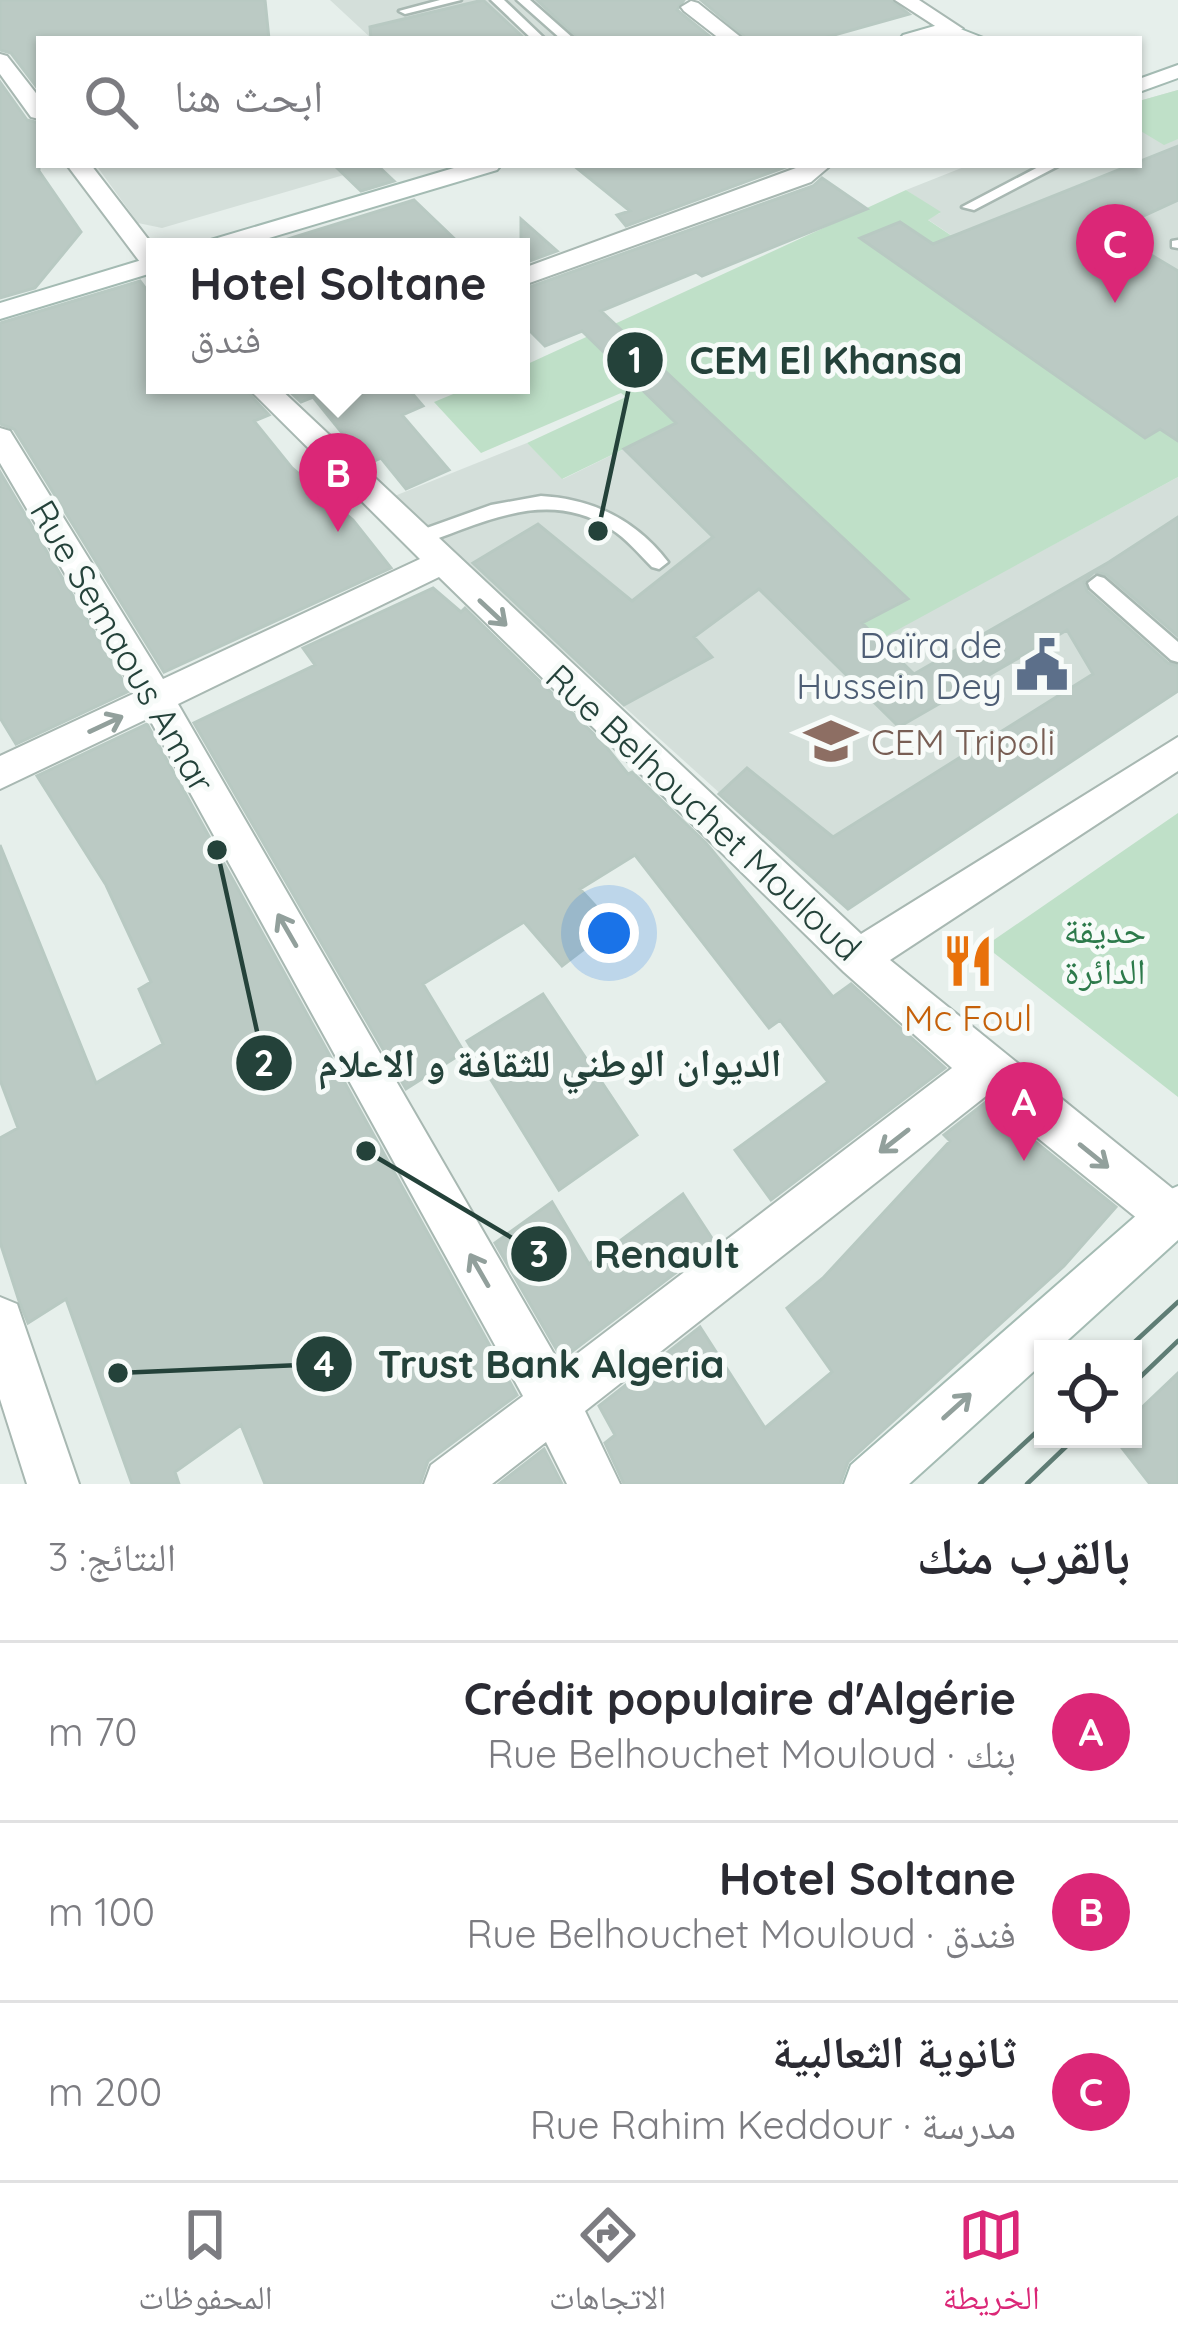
<!DOCTYPE html>
<html lang="ar">
<meta charset="utf-8">
<style>
body{margin:0;font-family:Quicksand,"Noto Naskh Arabic",sans-serif;background:#f7f7f7;color:#2b2b33;direction:rtl}
.controls{position:absolute;right:36px;bottom:36px;display:grid;overflow:hidden;border-radius:0px;box-shadow:0 3px 9px #0004}
.controls button{width:108px;height:108px;display:grid;place-items:center;padding:0;border:0;border-bottom:3px solid #e1e1e2;background:#fff;color:#2b2b33;font:60px sans-serif}
.you{position:absolute;left:609px;top:933px;width:42px;height:42px;margin:-30px;border:9px solid #fff;border-radius:50%;background:#1a73e8;box-shadow:0 0 0 18px #1a73e833}
.badge{display:grid;place-items:center;width:78px;height:78px;border-radius:50%;background:#db2777;color:#fff;font-size:39px;font-weight:700}
.pin{position:absolute;translate:-50% -99px;filter:drop-shadow(0 3px 6px #0008)}
.pin::after{content:'';position:absolute;top:63px;width:42px;height:36px;background:inherit;clip-path:polygon(0 0,100% 0,50% 100%)}
.popup{position:absolute;left:146px;top:238px;width:384px;height:156px;box-sizing:border-box;display:grid;place-content:center;border-radius:0px;background:#fff;filter:drop-shadow(0 3px 9px #0005);font-size:39px;white-space:nowrap;color:#7c7c81}
.popup b{font-size:45px;color:#2b2b33}
.popup::after{content:'';position:absolute;left:50%;top:100%;margin-left:-24px;border:24px solid transparent;border-top-color:#fff}
.list{margin:0;padding:0;list-style:none}
h2{display:flex;justify-content:space-between;align-items:center;height:156px;margin:0;padding:0 48px;font-size:51px}
h2 small{font-size:39px;font-weight:400;color:#7c7c81}
.list li{display:grid;grid-template-columns:78px 1fr auto;gap:36px;align-items:center;box-sizing:border-box;height:180px;padding:0 48px;border-top:3px solid #e1e1e2}
.list b{display:block;font-size:45px;white-space:nowrap}
.list p{margin:0;font-size:39px;white-space:nowrap;color:#7c7c81}
.list em{font-size:39px;font-style:normal;color:#7c7c81}
.icon{flex:none;width:66px;height:66px;fill:none;stroke:currentColor;stroke-width:2;stroke-linecap:round;stroke-linejoin:round}
.map{position:relative;flex:none;width:1178px;height:1484px;overflow:hidden;direction:ltr}
.search{position:absolute;background:#fff;box-shadow:0 3px 9px #0004;left:36px;right:36px;top:36px;height:132px;display:flex;align-items:center;gap:30px;box-sizing:border-box;padding:0 42px;border-radius:0px;color:#7c7c81;font-size:45px}
.sheet{height:696px;background:#fff}
nav{display:flex;justify-content:space-around;align-items:center;box-sizing:border-box;height:168px;border-top:3px solid #e1e1e2;background:#fff;font-size:33px;color:#7c7c81}
nav a{display:grid;justify-items:center;gap:6px}
nav .on{color:#db2777}
.map>svg:first-child{display:block}
.built{fill:#d4dfda}
.green{fill:#bfe0c8}
.building{fill:#bbcac4;stroke:#b8c9c2;stroke-width:3}
.lines{fill:none;stroke-linecap:round;stroke-linejoin:round}
.service-casing{stroke:#a8b8b2;stroke-width:5}
.minor-casing{stroke:#a8b8b2;stroke-width:4}
.secondary-casing{stroke:#a4bbb3;stroke-width:4}
.service{fill:#fff;fill-rule:evenodd}
.minor{fill:#fff;fill-rule:evenodd}
.secondary{fill:#fff;fill-rule:evenodd}
.tram{stroke:#5f7d75;stroke-width:4.5}
.oneway{stroke:#92a09c}
.labels{text-anchor:middle;dominant-baseline:central;stroke-width:10;stroke-linejoin:round;paint-order:stroke}
.service-label{font-size:36px;fill:#4e5e75;stroke:#f7fbf9;text-anchor:end}
.street-label{font-size:36px;fill:#24423a;stroke:#f7fbf9}
.education-label{font-size:36px;fill:#785e54;stroke:#f7fbf9;text-anchor:start}
.park-label{font-size:36px;fill:#2d7a4b;stroke:#f7fbf9}
.food-label{font-size:36px;fill:#c56008;stroke:#f7fbf9}
.leader{fill:none;stroke:#24423a;stroke-width:4.5}
.callout-dot{fill:#24423a;stroke:#f7fbf9;stroke-width:4.5}
.mark-label{font-size:36px;text-anchor:middle;font-weight:bold;fill:#fff}
.callout-label{font-size:39px;text-anchor:middle;font-weight:bold;fill:#24423a;stroke:#f7fbf9;stroke-width:10;stroke-linejoin:round;paint-order:stroke}
</style>
<div class="map">
<svg width="1178" height="1484" viewBox="0 0 1178 1484">
<rect width="100%" height="100%" fill="#e6efeb"/>
<path class="built" d="M330,0H663L712,39H372Z
M1178,90V387L927,219L940,213L906,190L969,165H1139V101Z
M96,165H378L162,228L138,223Z
M661,431L1036,554L1178,477V691L848,909L392,497L527,443L563,479Z"/>
<path class="green" d="M1178,90V139L1164,145L1139,130V101Z
M906,190L941,212L928,220L1178,387L1174,438L1178,441V477L879,640L661,431L562,479L527,443L626,397L621,393L481,453L434,402L475,385H521V367Z
M1178,813V1097L985,946Z"/>
<path class="building" d="M0,0H265L269,39H39V90L11,53L0,50Z
M483,0L525,39H371L370,27Z
M537,0H684L677,10L713,39H578Z
M701,0H891L909,14L820,39H747Z
M0,82L27,120L39,123V171L81,232L35,288L0,298Z
M1178,146V200L1111,231L1178,271V441L1160,429L1145,438L860,238L900,222L933,244Z
M334,165H377L394,181L361,191Z
M573,165H791L626,226L617,215L630,211Z
M822,178L867,209L702,276L696,272L601,311L908,599L862,623L914,674L1109,562L1178,517V636L1107,575L1094,572L1084,582L1087,591L1168,663L1178,666V691L848,909L719,794L747,768L833,837L1093,674L1067,630L899,727L759,589L694,637L712,657L624,705L473,563L538,524L632,601L713,537L624,449L676,423L582,331L545,346L521,322V290L813,186Z
M414,200L463,247H279L278,242Z
M521,219L557,251L521,264Z
M140,281L155,301V385H241L269,415L254,421L292,468L353,520L391,568L164,672L14,429L0,424V323Z
M283,385H405L423,406L402,415L449,470L406,489L381,458L367,464L313,397L301,402Z
M0,472L129,691L16,744L0,718Z
M433,588L461,612L465,608L604,744L628,774L632,772L706,843L833,997L851,984L945,1068L771,1200L735,1150L828,1082L780,1020L769,1028L635,855L580,889L614,926L562,966L524,922L423,984L464,1052L406,1089L194,723L315,665L303,648Z
M147,724L517,1395L428,1461L420,1484H265L241,1425L175,1472L179,1484H132L66,1299L28,1323L19,1301L0,1242V1138L18,1128L0,1080V845L96,1083L163,1044L139,989L151,982L106,885L37,776Z
M543,994L637,1135L559,1190L467,1041Z
M986,1102L1116,1207L1064,1266L848,1462L840,1484H624L605,1443L615,1435L599,1406L700,1327L765,1428L832,1372L787,1308L823,1278L950,1141L944,1135Z
M683,1194L715,1243L562,1359L495,1243L552,1202L589,1264Z
M1178,1373V1484H1150L1115,1439H1133V1416Z
M544,1449L562,1484H499Z"/>
<g class="lines">
<g class="service-casing">
<path id="service" d="M440,0H461L405,14L399,11Z
M491,0H504L545,39H532Z
M517,0H530L574,39H561Z
M1042,165H1060L974,210L962,207Z
M1178,240V248L1172,247V241Z
M541,496C593,499 636,520 668,562L659,569L652,567C639,554 627,539 611,529C546,486 480,525 416,546L407,539L410,534L491,505Z
M1097,576L1104,578L1178,642V662L1171,660L1090,588L1088,583Z"/>
</g>
<g class="minor-casing">
<path id="minor" d="M895,0H919L963,29L946,33Z
M691,1L698,3L743,39H720L684,11L681,7Z
M0,54L7,56L39,97V119L31,117L0,74Z
M67,165H91L155,248V273L146,270Z
M804,165H831L811,182L521,286V269Z
M245,385H276L861,934L1178,737V771L890,960L1178,1193V1236L1170,1239L1154,1232L986,1096L585,1411L620,1484H567L546,1442L492,1484H424L431,1465L523,1396L149,718L0,789V756L135,693L0,463V428L10,431L163,679L420,559ZM439,577L844,972L952,1068L561,1366L178,704Z
M0,1297L17,1304L79,1484H27L0,1399Z"/>
</g>
<g class="secondary-casing">
<path id="secondary" d="M945,23L986,39H900L903,35Z
M1178,65V78L1139,92V79Z
M464,165H501L497,170L239,247H201L204,242Z
M155,256V272L0,319V303Z
M1178,1186V1240L1058,1349H1043V1363L909,1484H844L851,1465L1162,1193Z"/>
</g>
<use href="#service" class="service"/>
<use href="#minor" class="minor"/>
<use href="#secondary" class="secondary"/>
<path class="tram" d="M1127,1349L1178,1302
M1133,1384L1178,1341
M980,1484L1043,1426
M1027,1484L1074,1439"/>
</g>
<defs><path id="oneway-shaft" d="M-6 0H5M1.5-3L5.5 0L1.5 3" fill="none" stroke-width="1.6" stroke-linecap="round" stroke-linejoin="round" transform="scale(3)"/></defs>
<g class="oneway">
<use href="#oneway-shaft" transform="translate(493 613) rotate(43)"/>
<use href="#oneway-shaft" transform="translate(106 724) rotate(-25)"/>
<use href="#oneway-shaft" transform="translate(287 930) rotate(-120)"/>
<use href="#oneway-shaft" transform="translate(894 1141) rotate(142)"/>
<use href="#oneway-shaft" transform="translate(1094 1156) rotate(39)"/>
<use href="#oneway-shaft" transform="translate(479 1270) rotate(-120)"/>
<use href="#oneway-shaft" transform="translate(957 1406) rotate(-42)"/>
</g>
<defs>
<g id="civic-bare" transform="scale(4.14)"><path d="M-.6-6.5H3V-4.5H.6V-3L4-1V1h2V6H-6V1h2V-1L-.6-3ZM-1.2 2.5V6h2.4V2.5Z" fill="#5c6f8a" stroke="#f7fbf9" stroke-width="2.5" paint-order="stroke"/></g>
<g id="school-bare" transform="scale(4.14)"><path d="M0-5L7-2L0 1L-7-2ZM-4 1L0 2.5L4 1V4Q0 6-4 4Z" fill="#8d6e63" stroke="#f7fbf9" stroke-width="2.5" paint-order="stroke"/></g>
<g id="restaurant-bare" transform="scale(4.14)"><path d="M-5-6h1v4h1v-4h1v4h1v-4h1v5L-1.5 .5V6h-2V.5L-5-1ZM5-6V6H3V1.5H1.5Q1.5-4 5-6Z" fill="#e8710a" stroke="#f7fbf9" stroke-width="2.5" paint-order="stroke"/></g>
</defs>
<g fill-rule="evenodd">
<use href="#civic-bare" x="1042" y="665"/>
<use href="#school-bare" x="831" y="741"/>
<use href="#restaurant-bare" x="968" y="961"/>
</g>
<g class="labels">
<g class="service-label">
<text x="1002" y="644">Daïra de<tspan x="1002" dy="41">Hussein Dey</tspan></text>
</g>
<g class="street-label">
<text transform="translate(123 646) rotate(60)">Rue Semaous Amar</text>
<text transform="translate(704 812) rotate(43)">Rue Belhouchet Mouloud</text>
</g>
<g class="education-label">
<text x="871" y="741">CEM Tripoli</text>
</g>
<g class="park-label">
<text x="1105" y="929">حديقة<tspan x="1105" dy="41">الدائرة</tspan></text>
</g>
<g class="food-label">
<text x="968" y="1017">Mc Foul</text>
</g>
</g>
<path class="leader" d="M598 531L635 360M217 850L264 1063M366 1151L539 1254M118 1373L324 1364"/>
<g class="callout-dot">
<circle cx="598" cy="531" r="12"/>
<circle cx="217" cy="850" r="12"/>
<circle cx="366" cy="1151" r="12"/>
<circle cx="118" cy="1373" r="12"/>
<circle cx="635" cy="360" r="30"/>
<circle cx="264" cy="1063" r="30"/>
<circle cx="539" cy="1254" r="30"/>
<circle cx="324" cy="1364" r="30"/>
</g>
<g class="mark-label">
<text x="635" y="373">1</text>
<text x="264" y="1076">2</text>
<text x="539" y="1267">3</text>
<text x="324" y="1377">4</text>
</g>
<g class="callout-label">
<text x="826" y="374">CEM El Khansa</text>
<text x="550" y="1077">الديوان الوطني للثقافة و الاعلام</text>
<text x="667" y="1268">Renault</text>
<text x="551" y="1378">Trust Bank Algeria</text>
</g>
</svg>
<div class="controls">
<button><svg class="icon" aria-label="locate" viewBox="0 0 24 24"><circle cx="12" cy="12" r="6"/><path d="M12 2v4M12 18v4M2 12h4M18 12h4"/></svg></button>
</div>
<div class="you"></div>
<div class="pin badge" style="left:1024px;top:1161px">A</div>
<div class="pin badge" style="left:338px;top:532px">B</div>
<div class="popup"><b>Hotel Soltane</b>فندق</div>
<div class="pin badge" style="left:1115px;top:303px">C</div>
<div class="search"><svg class="icon" aria-label="search" viewBox="0 0 24 24"><circle cx="10" cy="10" r="6"/><path d="M15 15l6 6"/></svg>ابحث هنا</div>
</div>
<section class="sheet">
<h2>بالقرب منك<small>النتائج: 3</small></h2>
<ul class="list">
<li><span class="badge">A</span><div><b>Crédit populaire d'Algérie</b><p>بنك · Rue Belhouchet Mouloud</p></div><em>70 m</em></li>
<li><span class="badge">B</span><div><b>Hotel Soltane</b><p>فندق · Rue Belhouchet Mouloud</p></div><em>100 m</em></li>
<li><span class="badge">C</span><div><b>ثانوية الثعالبية</b><p>مدرسة · Rue Rahim Keddour</p></div><em>200 m</em></li>
</ul>
</section>
<nav>
<a class="on"><svg class="icon" aria-label="map" viewBox="0 0 24 24"><path d="M3 6l6-2 6 2 6-2v14l-6 2-6-2-6 2zM9 4v14M15 6v14"/></svg>الخريطة</a>
<a><svg class="icon" aria-label="directions" viewBox="0 0 24 24"><path d="M12 3l9 9-9 9-9-9zM9 14v-3h6M13 9l2 2-2 2"/></svg>الاتجاهات</a>
<a><svg class="icon" aria-label="saved" viewBox="0 0 24 24"><path d="M7 4h10v16l-5-4-5 4z"/></svg>المحفوظات</a>
</nav>
